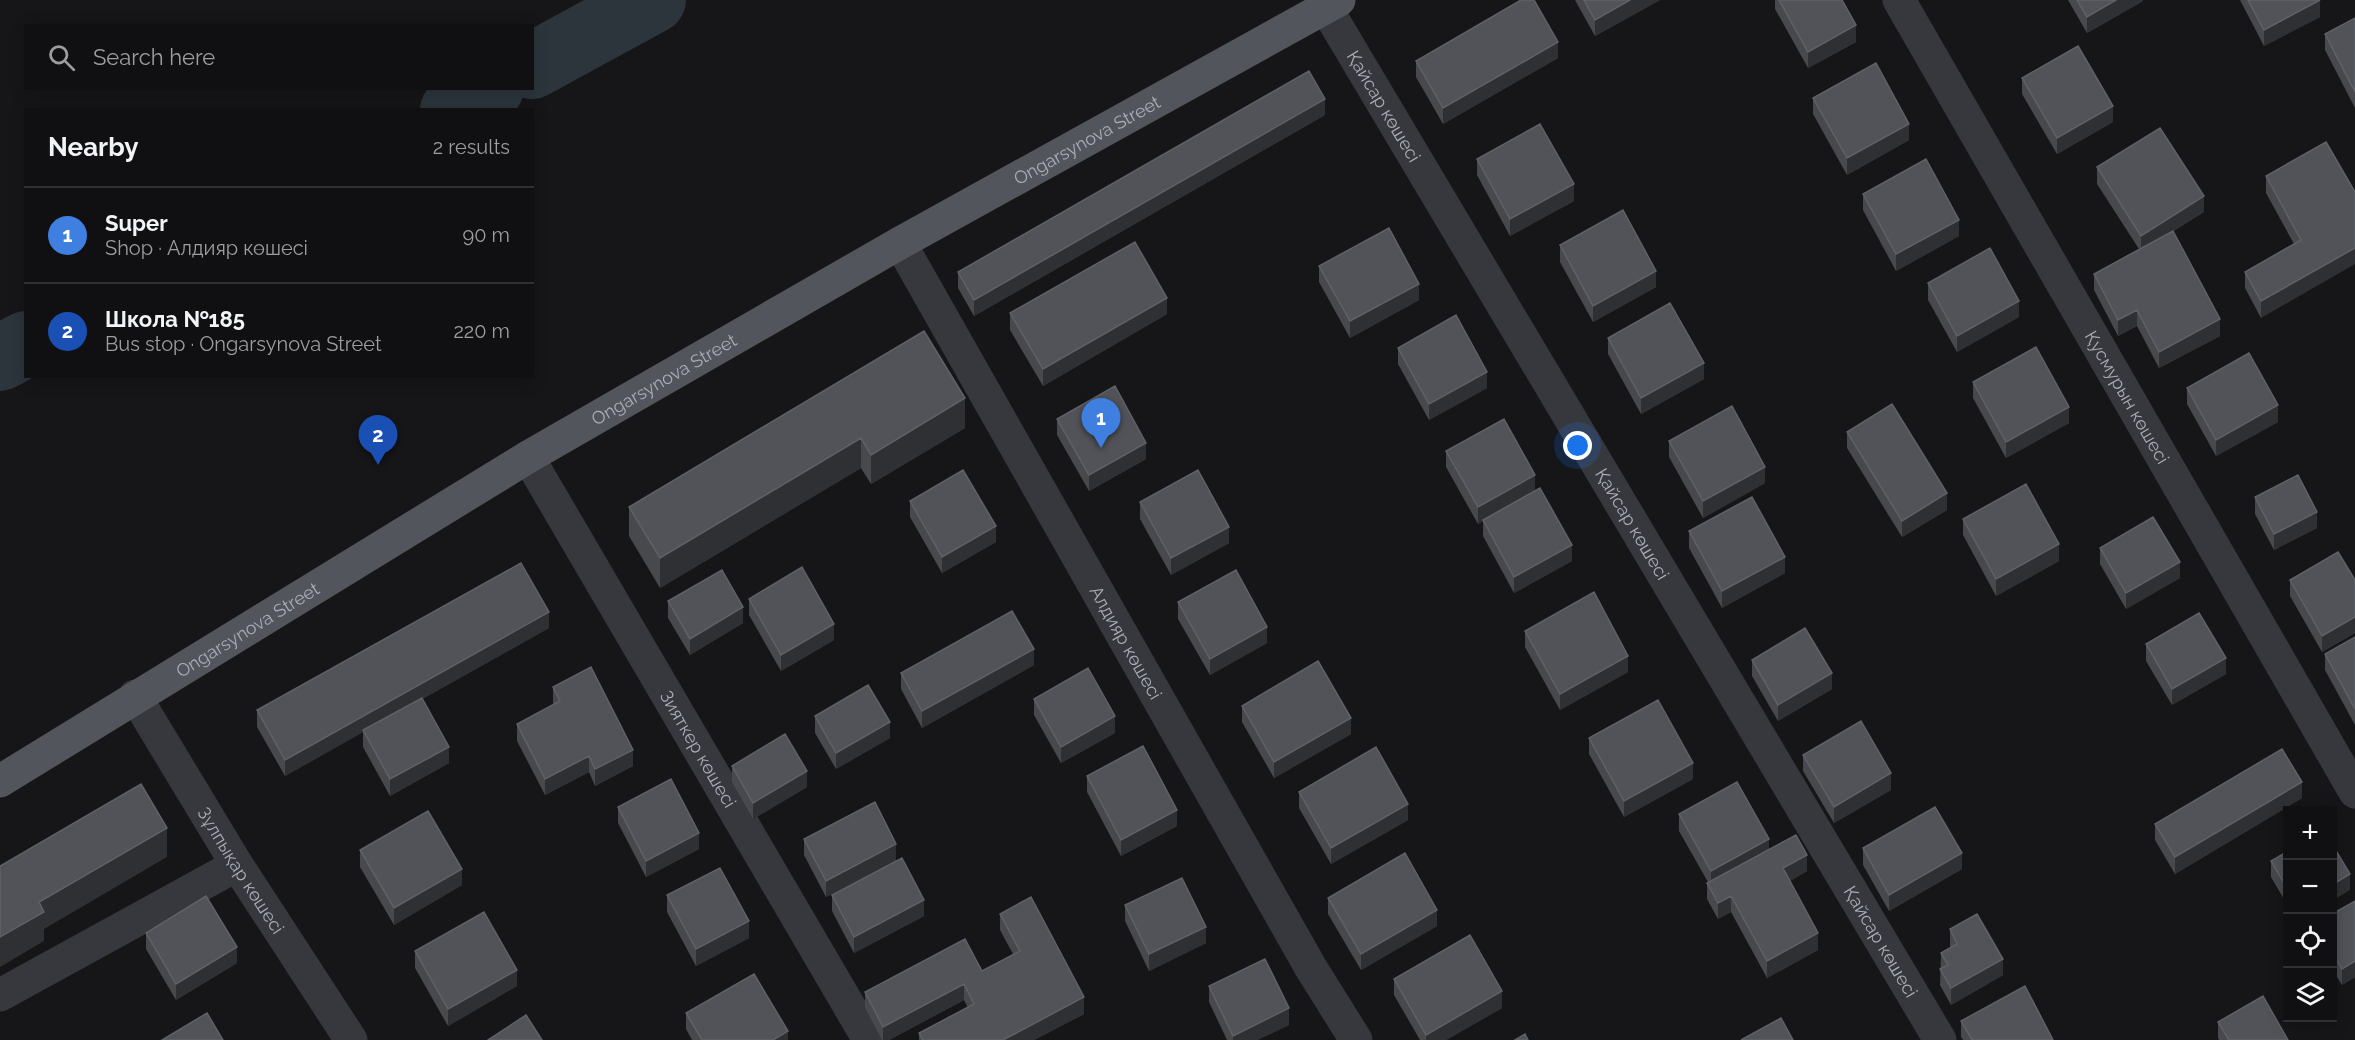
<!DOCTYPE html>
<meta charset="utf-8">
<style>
body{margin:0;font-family:Raleway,sans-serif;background:#1e1e20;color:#f1f3f6}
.controls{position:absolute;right:18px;bottom:18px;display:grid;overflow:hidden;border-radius:0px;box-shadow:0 3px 15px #0003}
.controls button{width:54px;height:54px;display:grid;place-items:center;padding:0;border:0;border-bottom:2px solid #303032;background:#101012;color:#f1f3f6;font:30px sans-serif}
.you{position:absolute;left:1578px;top:446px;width:21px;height:21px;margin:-15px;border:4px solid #fff;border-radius:50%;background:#1a73e8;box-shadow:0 0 0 9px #1a73e833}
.badge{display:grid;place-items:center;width:39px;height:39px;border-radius:50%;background:#f2b134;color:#fff;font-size:20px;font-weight:700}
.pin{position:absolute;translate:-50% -50px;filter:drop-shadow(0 2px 3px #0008)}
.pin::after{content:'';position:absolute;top:32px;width:21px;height:18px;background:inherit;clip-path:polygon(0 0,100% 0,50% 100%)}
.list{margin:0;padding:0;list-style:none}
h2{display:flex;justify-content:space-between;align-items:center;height:78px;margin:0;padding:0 24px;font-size:26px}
h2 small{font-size:20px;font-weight:400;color:#9c9d9f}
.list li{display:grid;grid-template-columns:39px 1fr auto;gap:18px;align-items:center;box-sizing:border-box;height:96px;padding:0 24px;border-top:2px solid #303032}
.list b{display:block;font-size:22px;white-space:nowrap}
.list p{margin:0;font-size:20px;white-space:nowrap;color:#9c9d9f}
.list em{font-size:20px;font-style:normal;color:#9c9d9f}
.icon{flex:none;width:33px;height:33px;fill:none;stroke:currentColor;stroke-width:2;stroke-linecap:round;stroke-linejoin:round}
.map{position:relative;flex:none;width:2355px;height:1040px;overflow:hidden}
.search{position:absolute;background:#101012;box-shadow:0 3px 15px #0003;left:24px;top:24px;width:510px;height:66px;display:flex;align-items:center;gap:15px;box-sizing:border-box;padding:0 21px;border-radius:0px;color:#9c9d9f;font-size:22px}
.panel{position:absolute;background:#101012;box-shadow:0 3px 15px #0003;left:24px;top:108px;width:510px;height:270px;border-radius:0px}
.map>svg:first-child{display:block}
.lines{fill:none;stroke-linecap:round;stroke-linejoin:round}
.river{stroke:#2c353c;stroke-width:66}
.minor{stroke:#37383d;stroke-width:33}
.major{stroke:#53555c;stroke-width:33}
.wall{fill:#47494d}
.shaded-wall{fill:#2f3033}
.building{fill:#525359;stroke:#5f6168;stroke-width:1.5}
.labels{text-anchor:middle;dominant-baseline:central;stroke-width:6;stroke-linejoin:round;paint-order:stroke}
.street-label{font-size:18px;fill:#a8adb8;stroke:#111113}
</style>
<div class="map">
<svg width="2355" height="1040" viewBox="0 0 2355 1040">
<rect width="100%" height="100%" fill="#161618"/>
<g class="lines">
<path class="river" d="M532,66L653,0
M453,110L491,88
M0,358L26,344"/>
<g class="minor">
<path id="s1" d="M1899,0L2355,792"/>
<path id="s2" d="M1326,8L1940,1040"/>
<path id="s3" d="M900,243L1311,968L1356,1040"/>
<path id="s4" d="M528,457L869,1040"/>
<path id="s5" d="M135,696L237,865L351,1040"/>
<path d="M0,995L237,865"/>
</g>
<path class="major" id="s6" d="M0,781L528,457L900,243L1339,0"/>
</g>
<path class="wall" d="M1575,0H1660L1595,36Z
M1775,0H1842L1856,42L1808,68L1775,9Z
M2068,0H2143V1L2087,33Z
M2240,0H2319L2320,17L2264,46Z
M2355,18V108L2325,50V34Z
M1558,58L1443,124L1416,77V61Z
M2022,78L2113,122L2057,154L2022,94Z
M1813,98L1909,140L1847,175L1813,114Z
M1325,115L974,316L958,288V272Z
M1477,159L1574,201L1510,236L1477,175Z
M2097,167L2204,212L2173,231L2220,336L2159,368L2137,326L2118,336L2094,290V274L2139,249L2097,184Z
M2266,176L2355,192L2261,318L2245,288V272L2294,244L2266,193Z
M1863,194L1959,236L1896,271L1863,210Z
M1560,245L1656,287L1593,322L1560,262Z
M1319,266L1419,300L1350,338L1319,282Z
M1928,283L2019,317L1957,352L1928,300Z
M1010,313L1167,314L1043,386L1010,330Z
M924,331L965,428L871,484L861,468L660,588L629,536V507Z
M1608,338L1704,379L1641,414L1608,354Z
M1398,348L1487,388L1429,420L1398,364Z
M1973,382L2069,423L2006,458L1973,398Z
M2187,388L2278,422L2216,456L2187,404Z
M1057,419L1146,459L1089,491L1057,435Z
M1847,432L1947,510L1902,537L1847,448Z
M1669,441L1765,483L1703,518L1669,457Z
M1446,451L1535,491L1572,561L1514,593L1483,536V521L1478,524L1446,467Z
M2255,497L2317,528L2274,550L2255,514Z
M910,501L996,542L942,573L910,517Z
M1140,502L1229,543L1171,575L1140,519Z
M1963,519L2059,561L1996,596L1963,535Z
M1689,531L1785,573L1722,608L1689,548Z
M2100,548L2180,578L2126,609L2100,564Z
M2290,580H2355V633L2322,652L2290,596Z
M749,599L834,640L781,671L749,615Z
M668,601L743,623L690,655L668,618Z
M1178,602L1267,643L1210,675L1178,619Z
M549,628L422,699L449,763L390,796L363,747V732L285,776L257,727V710Z
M1525,631L1628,672L1560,710L1525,647Z
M2355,637V725L2325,670V654Z
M2146,644L2226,674L2172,705L2146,661Z
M1752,660L1832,689L1778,721L1752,676Z
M1034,665L922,728L901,689V673Z
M553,687L633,766L595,786L589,772L545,795L517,741V724L554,705L553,703Z
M1034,699L1115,733L1061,763L1034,715Z
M1242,706L1351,734L1274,778L1242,722Z
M815,716L890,738L836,769L815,733Z
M1589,738L1693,779L1624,817L1589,754Z
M1803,755L1891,790L1834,823L1803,771Z
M732,766L807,787L753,819L732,782Z
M1087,776L1177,826L1121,856L1087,792Z
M1299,792L1408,820L1331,864L1299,808Z
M2302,798L2175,874L2155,840V824Z
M618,807L699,849L646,877L618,823Z
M1679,814L1769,850L1807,871L1790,881L1818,950L1767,978L1731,912L1718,919L1707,899V883L1708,882L1679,831Z
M804,839L896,861L826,897L804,855Z
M1863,848L1962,869L1889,911L1863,865Z
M360,850L462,885L394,925L360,867Z
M2288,851V906L2271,877V861Z
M667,895L749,938L696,966L667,912Z
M832,895L924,916L854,953L832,911Z
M1328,898L1437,926L1361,970L1328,914Z
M2355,901V977L2342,985L2332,969V914Z
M1125,905L1206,943L1149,971L1125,921Z
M1000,914L1084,1014L1034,1040H919V1033L968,1008L964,1000L889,1040H882L865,1008V992L982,971L1013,954L1000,930Z
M1950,929L2003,975L1951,1005L1940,985L1941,953L1951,948L1950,946Z
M146,933L237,963L176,1000L146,949Z
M415,951L517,986L448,1026L415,968Z
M1394,979L1502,1008L1446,1040H1420L1394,995Z
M1209,986L1289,1025L1257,1040H1227L1209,1002Z
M686,1013L788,1040H692L686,1029Z
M1961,1021L2053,1040H1963L1961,1037Z
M2218,1022L2288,1040H2219L2218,1038Z"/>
<path class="shaded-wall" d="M1630,0H1660L1595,36V20Z
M2116,0H2143V1L2087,33V17Z
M2320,0V17L2264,46V30Z
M1856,25V42L1808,68V52Z
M1558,42V58L1443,124V108Z
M1325,99V115L974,316V300Z
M2113,106V122L2057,154V138Z
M1909,124V140L1847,175V158Z
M1574,184V201L1510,236V219Z
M2204,196V212L2141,252V236Z
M1959,220V236L1896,271V254Z
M2355,248V264L2261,318V301Z
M1656,271V287L1593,322V306Z
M1419,284V300L1350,338V321Z
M1167,298V314L1043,386V369Z
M2019,301V317L1957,352V336Z
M2137,310V326L2118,336V320Z
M2220,319V336L2159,368V352Z
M1704,363V379L1641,414V398Z
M1487,372V388L1429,420V404Z
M965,398V428L871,484V455Z
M2278,405V422L2216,456V440Z
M2069,407V423L2006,458V442Z
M861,438V468L660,588V558Z
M1146,443V459L1089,491V475Z
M1765,467V483L1703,518V501Z
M1535,475V491L1478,524V507Z
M1947,493V510L1902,537V521Z
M2317,512V528L2274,550V534Z
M996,526V542L942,573V557Z
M1229,527V543L1171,575V558Z
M2059,544V561L1996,596V579Z
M1572,545V561L1514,593V577Z
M1785,557V573L1722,608V591Z
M2180,562V578L2126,609V593Z
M743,607V623L690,655V639Z
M549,612V628L364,732L363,730V732L285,776V760Z
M2355,617V633L2322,652V636Z
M834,624V640L781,671V655Z
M1267,627V643L1210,675V659Z
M1034,649V665L922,728V711Z
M1628,656V672L1560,710V694Z
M2226,658V674L2172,705V689Z
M1832,673V689L1778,721V705Z
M1115,716V733L1061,763V747Z
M1351,718V734L1274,778V762Z
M890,722V738L836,769V753Z
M449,747V763L390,796V779Z
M633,750V766L595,786V769Z
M589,756V772L545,795V779Z
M1693,763V779L1624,817V801Z
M807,771V787L753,819V803Z
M1891,773V790L1834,823V807Z
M2302,782V798L2175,874V857Z
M1408,804V820L1331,864V848Z
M1177,810V826L1121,856V840Z
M167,828V857L44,929V941L0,967V937L39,902Z
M699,833V849L646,877V861Z
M1769,839V855L1711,887V871Z
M896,844V861L826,897V881Z
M1962,853V869L1889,911V895Z
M1807,855V871L1783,885V868Z
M462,869V885L394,925V908Z
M2350,874V890L2332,901V885Z
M1731,896V912L1718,919V903Z
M924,900V916L854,953V937Z
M1437,910V926L1361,970V954Z
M749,921V938L696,966V949Z
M1206,927V943L1149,971V954Z
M1818,933V950L1767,978V961Z
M237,947V963L176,1000V984Z
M2003,959V975L1951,1005V988Z
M2355,961V977L2342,985V969Z
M517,970V986L448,1026V1009Z
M964,984V1000L889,1040H883V1027Z
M1502,991V1008L1446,1040H1426V1035Z
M1084,997V1014L1034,1040H1003Z
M1289,1008V1025L1257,1040H1233V1036Z
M788,1031V1040H773Z"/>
<path class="building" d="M1521,0H1534L1558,42L1443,108L1416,61Z
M1584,0H1630L1595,20Z
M1779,0H1842L1856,25L1808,52Z
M2077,0H2116L2087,17Z
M2248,0H2320L2264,30Z
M2355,18V92L2325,34Z
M2078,46L2113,106L2057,138L2022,78Z
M1876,63L1909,124L1847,158L1813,98Z
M1309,71L1325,99L974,300L958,272Z
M1540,124L1574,184L1510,219L1477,159Z
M2160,128L2204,196L2141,236L2097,167Z
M2326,142L2355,192V248L2261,301L2245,272L2301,240L2266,176Z
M1926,159L1959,220L1896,254L1863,194Z
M1623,210L1656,271L1593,306L1560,245Z
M1389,228L1419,284L1350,321L1319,266Z
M2173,231L2220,319L2159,352L2137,310L2118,320L2094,274Z
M1135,242L1167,298L1043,369L1010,313Z
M1990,248L2019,301L1957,336L1928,283Z
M1670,303L1704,363L1641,398L1608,338Z
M1456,315L1487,372L1429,404L1398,348Z
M924,331L965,398L871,455L861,438L660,558L629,507Z
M2036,347L2069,407L2006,442L1973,382Z
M2249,353L2278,405L2216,440L2187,388Z
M1115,386L1146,443L1089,475L1057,419Z
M1892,404L1947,493L1902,521L1847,432Z
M1732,406L1765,467L1703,501L1669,441Z
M1504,419L1535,475L1478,507L1446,451Z
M963,470L996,526L942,557L910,501Z
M1198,470L1229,527L1171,558L1140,502Z
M2298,475L2317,512L2274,534L2255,497Z
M2026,484L2059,544L1996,579L1963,519Z
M1540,488L1572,545L1514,577L1483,520Z
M1752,497L1785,557L1722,591L1689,531Z
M2153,517L2180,562L2126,593L2100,548Z
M2338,552L2355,580V617L2322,636L2290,580Z
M521,563L549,612L285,760L257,710Z
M802,567L834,624L781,655L749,599Z
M722,570L743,607L690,639L668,601Z
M1236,570L1267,627L1210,659L1178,602Z
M1594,592L1628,656L1560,694L1525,631Z
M1012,611L1034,649L922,711L901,673Z
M2199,613L2226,658L2172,689L2146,644Z
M1805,628L1832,673L1778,705L1752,660Z
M2355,637V709L2325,654Z
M1318,661L1351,718L1274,762L1242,706Z
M591,667L633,750L595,769L589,756L545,779L517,724L560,701L553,687Z
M1088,668L1115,716L1061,747L1034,699Z
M868,685L890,722L836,753L815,716Z
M422,698L449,747L390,779L363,730Z
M1658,700L1693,763L1624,801L1589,738Z
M1861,721L1891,773L1834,807L1803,755Z
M785,734L807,771L753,803L732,766Z
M1143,746L1177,810L1121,840L1087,776Z
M1376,747L1408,804L1331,848L1299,792Z
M2282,749L2302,782L2175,857L2155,824Z
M671,779L699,833L646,861L618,807Z
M1737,782L1769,839L1711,871L1679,814Z
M141,784L167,828L39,902L44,912L0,937V866Z
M875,802L896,844L826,881L804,839Z
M1935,807L1962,853L1889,895L1863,848Z
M428,811L462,869L394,908L360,850Z
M1796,835L1807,855L1783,868L1818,933L1767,961L1731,896L1718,903L1707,883Z
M2332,844L2350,874L2332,885Z
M2288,851V890L2271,861Z
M1405,853L1437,910L1361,954L1328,898Z
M902,858L924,900L854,937L832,895Z
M720,868L749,921L696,949L667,895Z
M1182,878L1206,927L1149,954L1125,905Z
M206,896L237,947L176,984L146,933Z
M1031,897L1084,997L1003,1040H923L919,1033L974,1004L964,984L883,1027L865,992L965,939L982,971L1020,951L1000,914Z
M2355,901V961L2342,969L2332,953V914Z
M484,912L517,970L448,1009L415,951Z
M1977,914L2003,959L1951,988L1940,969L1948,965L1941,953L1957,944L1950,929Z
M1470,935L1502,991L1426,1035L1394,979Z
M1265,959L1289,1008L1233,1036L1209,986Z
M754,974L788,1031L773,1040H702L686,1013Z
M2025,986L2053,1040H1972L1961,1021Z
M2263,996L2288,1040H2229L2218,1022Z
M207,1013L223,1040H162Z
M526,1015L542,1040H488Z
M1781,1018L1793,1040H1741Z
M1525,1034L1528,1040H1515Z"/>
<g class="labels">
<g class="street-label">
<text stroke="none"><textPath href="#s2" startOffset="114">Қайсар көшесі</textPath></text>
<text stroke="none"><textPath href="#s6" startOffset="1262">Ongarsynova Street</textPath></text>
<text stroke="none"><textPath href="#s6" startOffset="776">Ongarsynova Street</textPath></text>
<text stroke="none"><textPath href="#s1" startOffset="458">Қусмурын көшесі</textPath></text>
<text stroke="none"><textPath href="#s2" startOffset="600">Қайсар көшесі</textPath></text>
<text stroke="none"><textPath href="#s6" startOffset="290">Ongarsynova Street</textPath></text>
<text stroke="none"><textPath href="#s3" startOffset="459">Алдияр көшесі</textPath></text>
<text stroke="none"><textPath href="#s4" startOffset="338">Зияткер көшесі</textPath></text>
<text stroke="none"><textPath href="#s5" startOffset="204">Зұлпықар көшесі</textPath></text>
<text stroke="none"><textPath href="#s2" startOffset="1086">Қайсар көшесі</textPath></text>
</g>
</g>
</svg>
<div class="controls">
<button>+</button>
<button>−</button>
<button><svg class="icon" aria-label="locate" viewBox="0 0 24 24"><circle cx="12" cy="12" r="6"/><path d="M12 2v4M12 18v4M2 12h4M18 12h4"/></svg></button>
<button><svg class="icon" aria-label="layers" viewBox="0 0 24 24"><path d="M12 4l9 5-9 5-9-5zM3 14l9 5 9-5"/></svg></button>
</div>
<div class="you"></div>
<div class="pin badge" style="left:1101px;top:448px;background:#3f7fe0">1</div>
<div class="pin badge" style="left:378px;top:465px;background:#1a4fb4">2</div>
<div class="search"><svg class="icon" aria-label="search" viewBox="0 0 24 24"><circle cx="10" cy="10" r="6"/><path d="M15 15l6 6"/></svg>Search here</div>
<section class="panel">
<h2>Nearby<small>2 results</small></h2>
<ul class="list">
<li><span class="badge" style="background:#3f7fe0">1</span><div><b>Super</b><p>Shop · Алдияр көшесі</p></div><em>90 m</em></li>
<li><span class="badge" style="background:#1a4fb4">2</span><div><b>Школа №185</b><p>Bus stop · Ongarsynova Street</p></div><em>220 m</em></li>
</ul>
</section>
</div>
